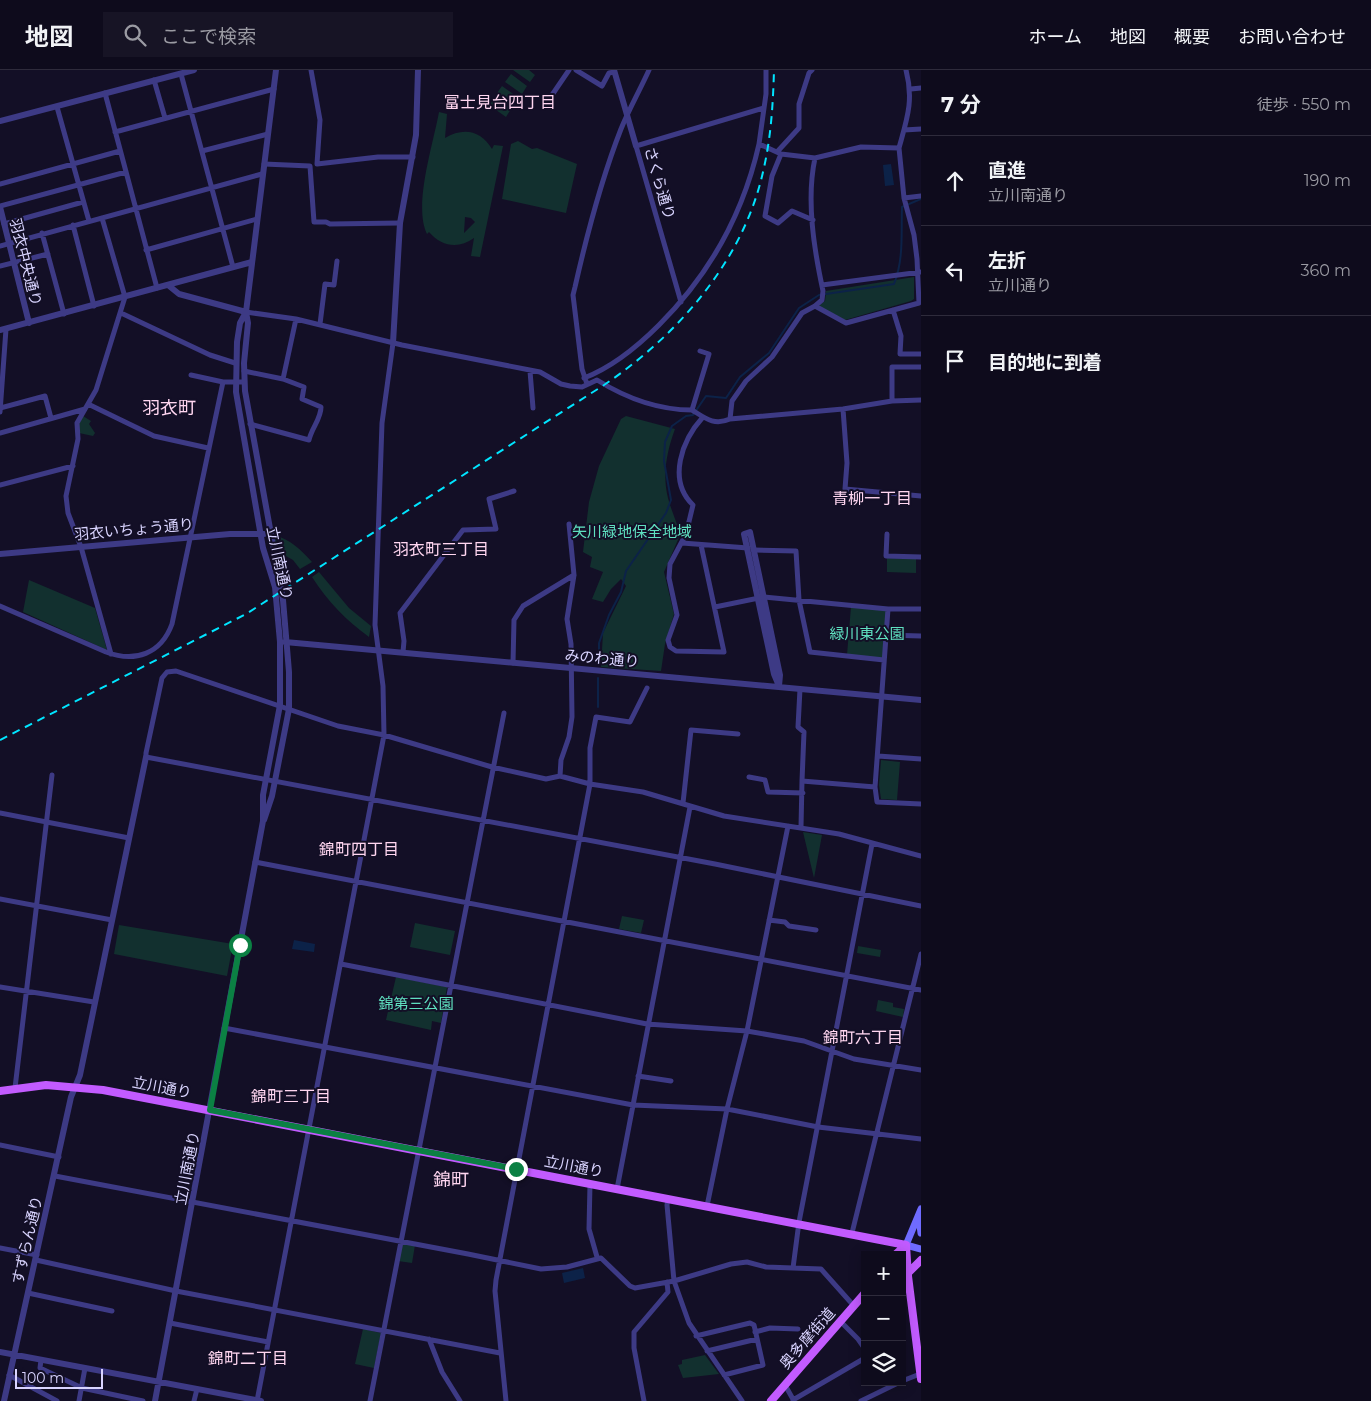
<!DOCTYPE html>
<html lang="ja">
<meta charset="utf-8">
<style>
body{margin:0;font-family:Montserrat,"Noto Sans JP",sans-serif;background:#171425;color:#f1f3f6}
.controls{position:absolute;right:15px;bottom:15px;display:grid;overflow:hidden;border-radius:0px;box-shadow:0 2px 12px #0003}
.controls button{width:45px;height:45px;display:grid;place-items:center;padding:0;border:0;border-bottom:1px solid #2e2b3b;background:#0e0b1c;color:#f1f3f6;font:25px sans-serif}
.scale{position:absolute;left:15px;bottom:12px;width:88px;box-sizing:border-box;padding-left:5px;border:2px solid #d9d4ff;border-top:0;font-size:14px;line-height:18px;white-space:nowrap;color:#d9d4ff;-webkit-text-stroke:4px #130f26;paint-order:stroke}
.stop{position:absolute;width:15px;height:15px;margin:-11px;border:4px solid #0b8043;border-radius:50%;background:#fff}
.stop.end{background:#0b8043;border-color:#fff;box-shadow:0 1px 5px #0008}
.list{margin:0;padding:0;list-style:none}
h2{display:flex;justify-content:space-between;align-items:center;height:65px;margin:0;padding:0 20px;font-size:21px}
h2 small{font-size:16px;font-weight:400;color:#9b9ba3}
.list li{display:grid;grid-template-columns:32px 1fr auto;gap:15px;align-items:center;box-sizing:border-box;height:90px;padding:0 20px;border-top:1px solid #2e2b3b}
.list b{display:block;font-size:19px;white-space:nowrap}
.list p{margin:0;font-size:16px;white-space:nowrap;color:#9b9ba3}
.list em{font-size:16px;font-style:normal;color:#9b9ba3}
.icon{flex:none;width:28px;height:28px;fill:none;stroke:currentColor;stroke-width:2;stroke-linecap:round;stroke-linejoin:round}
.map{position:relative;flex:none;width:921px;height:1331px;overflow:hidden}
header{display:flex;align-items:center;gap:30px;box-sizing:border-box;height:70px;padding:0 25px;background:#0e0b1c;border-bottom:1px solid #2e2b3b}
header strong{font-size:24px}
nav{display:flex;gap:28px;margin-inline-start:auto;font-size:18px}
.search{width:350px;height:45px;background:#171425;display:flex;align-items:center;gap:12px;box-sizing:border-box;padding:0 18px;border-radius:0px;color:#9b9ba3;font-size:19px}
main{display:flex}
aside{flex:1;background:#0e0b1c}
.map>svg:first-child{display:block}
.green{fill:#12302f;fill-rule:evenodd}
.water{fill:#0c2248}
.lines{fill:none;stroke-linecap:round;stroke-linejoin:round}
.stream{stroke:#0c2248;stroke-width:2}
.minor{stroke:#3d3a85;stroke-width:5}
.tertiary{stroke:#3d3a85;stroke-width:6}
.secondary{stroke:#6f6bff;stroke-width:7}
.primary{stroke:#c25bff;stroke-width:8}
.rail{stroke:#00e5ff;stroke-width:2;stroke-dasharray:8 6;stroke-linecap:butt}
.route{stroke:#0b8043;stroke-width:6}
.labels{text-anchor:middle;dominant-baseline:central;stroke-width:4;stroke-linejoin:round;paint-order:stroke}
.street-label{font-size:15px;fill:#d9d4ff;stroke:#130f26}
.park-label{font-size:15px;fill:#5fe0c0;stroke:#130f26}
.neighbourhood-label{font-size:16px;fill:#ffd6f0;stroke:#130f26}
.quarter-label{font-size:18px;fill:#ffd6f0;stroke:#130f26}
</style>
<header>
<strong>地図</strong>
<div class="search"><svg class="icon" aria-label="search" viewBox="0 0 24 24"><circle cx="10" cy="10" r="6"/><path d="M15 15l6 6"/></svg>ここで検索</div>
<nav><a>ホーム</a><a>地図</a><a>概要</a><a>お問い合わせ</a></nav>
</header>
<main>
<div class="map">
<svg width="921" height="1331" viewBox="0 0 921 1331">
<rect width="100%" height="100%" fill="#130f26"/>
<path class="green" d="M513,0H529L535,5L530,12Z
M511,4L527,16L522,24L505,12Z
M502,16L519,28L514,35L497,23Z
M495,27L511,39L506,47L489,35Z
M439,42L447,44L445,68C463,57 481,60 492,79L494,75L503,76L480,187L471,186L474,168C459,179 442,177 429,162L427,164C413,136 433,75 439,42ZM465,147L471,148L475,152L464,163Z
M518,71L532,79L537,78L577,94L566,143L502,129L511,74Z
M914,207V229L911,231L845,250L818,236L825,231L826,221Z
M83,346L91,351L89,354L95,363L93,366L79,363L78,356Z
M626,346L675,359C667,381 662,404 668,428C671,440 677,452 680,465L664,502L674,544L665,574L661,601L601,597L603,563L626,516L621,509L611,519L603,532L592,529L603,502L590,497L592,487L583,482L589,432L599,396L621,349Z
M274,465C291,470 300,479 312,492L300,499L293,490L277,481Z
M887,488L916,489V503L887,502Z
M319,502L349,538L371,556L369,567C346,550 328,532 312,507Z
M29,510L95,538L107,580L23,542Z
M851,537L887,540L883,589L847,585Z
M881,690L900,692L897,730L881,729L879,715Z
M803,762L822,765L814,808Z
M622,846L644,850L641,863L619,859Z
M415,853L455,861L450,885L410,877Z
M119,855L233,874L227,906L114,884Z
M858,876L881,880L880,887L857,883Z
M396,907L447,917L441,953L432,951L431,960L386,950Z
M878,930L893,933V937L904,939L903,947L876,941Z
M401,1172L415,1175L412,1193L398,1191Z
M363,1259L381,1263L374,1298L355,1294Z
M705,1285L719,1304L683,1308L678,1295L682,1294V1290Z"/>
<path class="water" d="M891,94L894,115L885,116L883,95Z
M294,870L315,874L314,882L292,879Z
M583,1198L585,1208L564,1213L562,1203Z"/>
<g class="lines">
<path class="stream" d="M599,587V573L609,545L621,522L626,501L666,443L671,430L664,391L665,372L672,356L686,346L693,345L706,326L726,328L740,307L769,283L799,238L819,225L894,214C904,189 901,163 902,137L921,129
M598,637V608"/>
<path class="minor" d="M311,0L320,50L317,94L378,87H413
M576,0L602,16L609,3L614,2
M181,4L233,197
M154,10L165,48
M911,19L921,18
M105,23L157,218
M552,25L569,0
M57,37L89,151
M904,60L921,59
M115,62L274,19
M759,74L766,24V0
M899,78C907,49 914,30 906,0
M202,81L268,64
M777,82L799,58V34L809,3L812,0
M264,94L310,96L314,152H326L330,154L400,153
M0,114L120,81
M904,128L921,126
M0,136L126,102
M102,148L125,227L96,320L77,353L78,369L66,426L68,443L81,477L111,584
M813,150L792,141L778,153L765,146L772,106L781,84L815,88C806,130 814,179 823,221L822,230L815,236
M4,154L83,132
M73,155L94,236
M42,163L64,244
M0,176L262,104
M146,180L257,149
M0,196L48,184
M822,215L921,202
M681,232L636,76L764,38
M893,240L901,266L900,284H921
M246,242L296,249L402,275L540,302L561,314L570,316L582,317L597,310C626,328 656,340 692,340L709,284L700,281
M121,243L210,285L235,293
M320,254L325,214L334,215L337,191
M244,301L283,309L304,317L302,329L321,337C321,349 312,357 309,370L250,354
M530,301L533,338
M191,305L223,312H244
M584,308C613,297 637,277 659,255C710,204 743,145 759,74L781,84
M283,309L296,249
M587,314L582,299L573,225L575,217C587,164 601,110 621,59C629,39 640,20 649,0
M892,331V297H921
M88,334L154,366L208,378
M0,338L45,326L51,348
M843,339L847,393L845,419L921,426
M692,340C705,348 714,356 730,349L732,331L746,311L772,287L802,243L815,236L846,253L919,233L917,189L914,165L904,128L899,78L861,77L815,88
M0,342L6,259
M730,349L843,339L892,331L921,330
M0,363L85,339
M0,415L73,396
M887,464L886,486L921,487
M682,473L748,478
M701,475L724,582L676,581L670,577L668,570L677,545L669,508L670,494L686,464L693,435C667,410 682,370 703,347
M754,480L796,481L799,530L810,582L884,590
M0,536L106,582C135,593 161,584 172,554L223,312
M715,537L764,527L888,539H921
M888,539L875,717L877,732L921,734
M886,565L921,566
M403,582L404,571L400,543L463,460L496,459L489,429L514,421
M513,593L514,550L523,536L574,505
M800,619L798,657L804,662L802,711
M878,686L921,689
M560,706L561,690L569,667L572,647L571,574L567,549L574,505L569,454
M749,707L765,710L768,722L803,723
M683,733L691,660L738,664
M0,743L129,768
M801,757L802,711L875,717
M921,786L839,764L724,746L643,722L590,714L560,706L546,709L492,697L384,665L338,656L176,601L167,602L162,608L146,683V687L715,794L921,836
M255,792L921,920
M0,829L112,850
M769,850L785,852L789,856L816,860
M341,894L647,954L747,961L804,971L854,989L921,1000
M0,917L94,932
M224,958L633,1035L727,1039L818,1057L921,1069
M638,1006L671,1011
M15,1018L52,705
M0,1075L59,1087
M55,1106L468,1184L541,1199L567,1197L601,1188L630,1216L635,1218L674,1211L731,1194L747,1192L766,1197L793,1198
M590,1114L589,1159L597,1187
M617,1119L690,737
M668,1128L667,1135L674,1211L689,1253L742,1331
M707,1136L727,1039L747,961L788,756
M852,1163L921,884
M0,1178L37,1185
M36,1190L176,1221L500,1283
M28,1223L112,1241
M854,1236L821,1199L793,1198L799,1152L872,774
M840,1251L858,1269L865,1279
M170,1253L268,1272
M755,1262L770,1258L798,1259
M696,1266L750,1253L754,1255L763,1295L724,1305
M429,1269L442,1302L460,1331
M707,1281L757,1269
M41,1290L40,1298L82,1318L143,1331
M9,1305L57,1331
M902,1311L920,1304
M785,1315L794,1331
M793,1330L865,1288
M79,1331L85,1298
M194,1331L197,1319
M257,1331L384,665L383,616L375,555L382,353L393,273
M370,1331L504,643
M506,1331L495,1221L496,1210L590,714V678L596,647L630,652L647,618
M644,1331L634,1278V1262L668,1222L667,1212
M861,1331L900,1312"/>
<path class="tertiary" d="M614,0L636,76
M0,51L194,0
M0,137L29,253
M168,215L179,224L246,242
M0,260L252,192
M393,273L400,153L416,65L418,0
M750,462L780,605L779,616L774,604L744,464Z
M0,484L230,464H264
M285,572L921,630
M264,750L272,726L289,639V602L283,530L245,321L244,293L248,253L246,242L276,0
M0,1282L261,1331
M4,1331L71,1027L80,1005L146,687
M155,1331L263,751V725L280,635V572L275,517L263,478L236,322L237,272L240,253L246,242"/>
<path class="secondary" d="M921,1139L906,1175L921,1179
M919,1147L921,1163"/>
<path class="primary" d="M0,1021L46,1015L103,1020L906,1175
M906,1175L908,1206L921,1309
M895,1185L906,1175
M908,1203L921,1190
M771,1331L865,1223"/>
<path class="rail" d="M0,670L246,544L604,315C678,265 743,191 763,102C771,68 773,35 774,0"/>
</g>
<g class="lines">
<path class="route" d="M240,875L210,1040L516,1099"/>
</g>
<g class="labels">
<g class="street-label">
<text transform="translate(660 113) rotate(74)">さくら通り</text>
<text transform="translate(26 192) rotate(76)">羽衣中央通り</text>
<text transform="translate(134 459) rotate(-5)">羽衣いちょう通り</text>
<text transform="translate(280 493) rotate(78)">立川南通り</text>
<text transform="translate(602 588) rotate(5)">みのわ通り</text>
<text transform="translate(162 1017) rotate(11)">立川通り</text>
<text transform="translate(574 1096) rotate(11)">立川通り</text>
<text transform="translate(187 1098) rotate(-79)">立川南通り</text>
<text transform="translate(27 1170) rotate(-77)">すずらん通り</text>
<text transform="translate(807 1268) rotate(-49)">奥多摩街道</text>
</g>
<g class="park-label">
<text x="632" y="461">矢川緑地保全地域</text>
<text x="867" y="563">緑川東公園</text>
<text x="416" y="933">錦第三公園</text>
</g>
<g class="neighbourhood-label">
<text x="500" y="32">富士見台四丁目</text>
<text x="872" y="428">青柳一丁目</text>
<text x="441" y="479">羽衣町三丁目</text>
<text x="359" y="779">錦町四丁目</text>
<text x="863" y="967">錦町六丁目</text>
<text x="291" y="1026">錦町三丁目</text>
<text x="248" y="1288">錦町二丁目</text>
</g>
<g class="quarter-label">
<text x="169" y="338">羽衣町</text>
<text x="451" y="1110">錦町</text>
</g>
</g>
</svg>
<div class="controls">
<button>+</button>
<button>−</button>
<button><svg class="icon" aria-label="layers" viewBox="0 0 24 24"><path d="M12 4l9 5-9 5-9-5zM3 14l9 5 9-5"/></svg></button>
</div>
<div class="scale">100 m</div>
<div class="stop" style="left:240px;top:875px"></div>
<div class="stop end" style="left:516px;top:1099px"></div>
</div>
<aside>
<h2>7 分<small>徒歩 · 550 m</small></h2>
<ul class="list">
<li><svg class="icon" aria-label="ahead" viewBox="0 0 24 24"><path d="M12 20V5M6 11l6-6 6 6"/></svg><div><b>直進</b><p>立川南通り</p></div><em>190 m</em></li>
<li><svg class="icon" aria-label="left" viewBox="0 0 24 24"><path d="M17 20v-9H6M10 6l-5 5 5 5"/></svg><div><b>左折</b><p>立川通り</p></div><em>360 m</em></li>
<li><svg class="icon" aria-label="arrive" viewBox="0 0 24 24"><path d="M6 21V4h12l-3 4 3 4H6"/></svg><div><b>目的地に到着</b></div></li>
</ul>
</aside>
</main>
